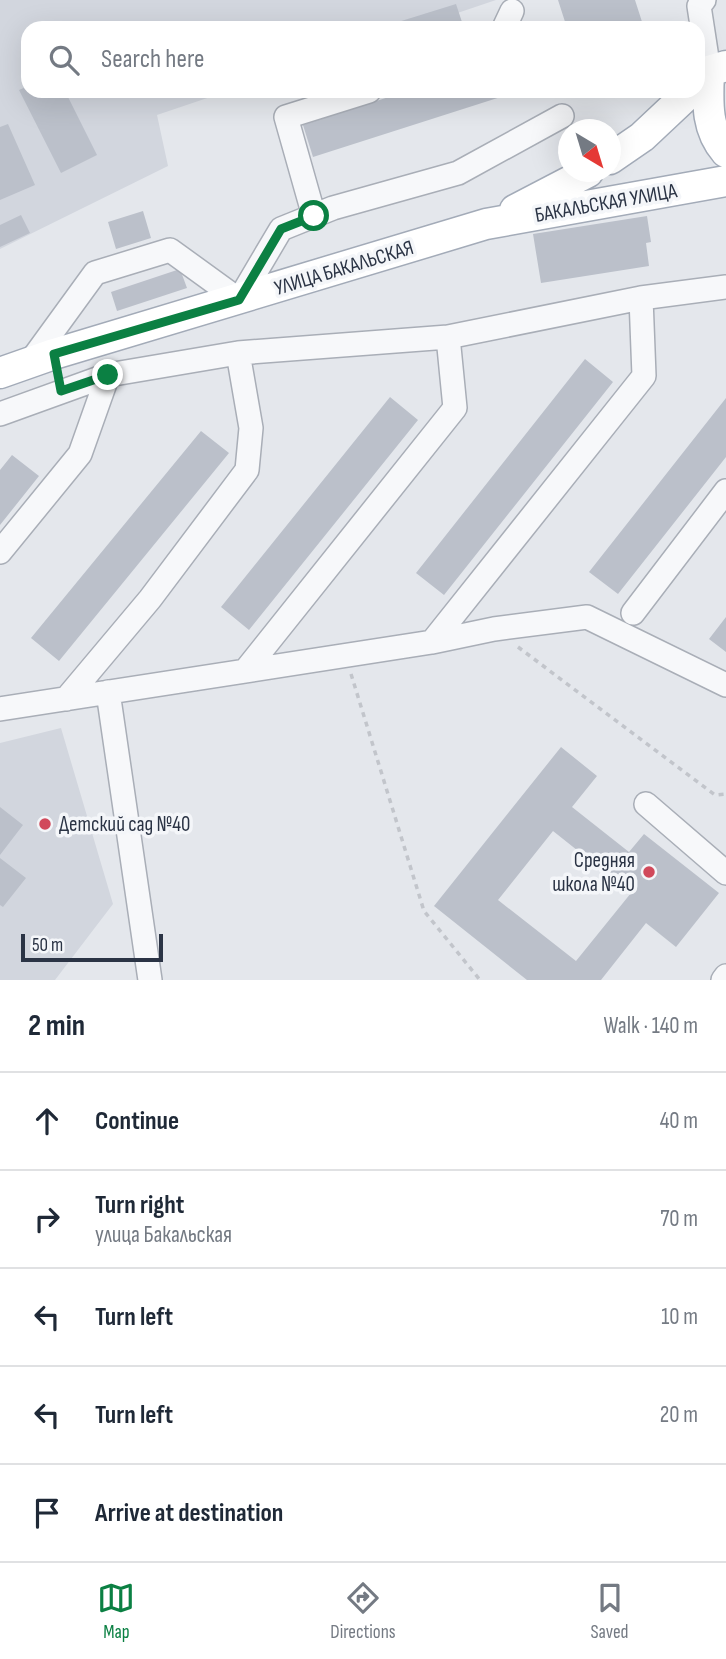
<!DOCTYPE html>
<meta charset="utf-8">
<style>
body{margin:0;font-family:"Sofia Sans Condensed",sans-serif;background:#f2f2f3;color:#1f2937}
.compass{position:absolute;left:558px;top:119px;width:63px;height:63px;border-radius:50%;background:#fff;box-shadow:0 7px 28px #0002;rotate:142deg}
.scale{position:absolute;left:21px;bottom:18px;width:142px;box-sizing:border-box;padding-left:7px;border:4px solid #2b3445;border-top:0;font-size:19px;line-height:24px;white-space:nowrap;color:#2b3445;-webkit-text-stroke:5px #f4f6f9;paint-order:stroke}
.stop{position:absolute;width:21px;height:21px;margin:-16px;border:5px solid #0b8043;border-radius:50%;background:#fff}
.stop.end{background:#0b8043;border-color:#fff;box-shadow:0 2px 7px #0008}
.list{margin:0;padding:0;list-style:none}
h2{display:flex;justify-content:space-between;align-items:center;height:91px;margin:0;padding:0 28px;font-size:30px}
h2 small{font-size:23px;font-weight:400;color:#747a83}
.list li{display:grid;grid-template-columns:46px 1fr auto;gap:21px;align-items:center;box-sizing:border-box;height:98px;padding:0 28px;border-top:2px solid #e0e1e3}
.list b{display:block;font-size:26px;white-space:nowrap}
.list p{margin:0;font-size:23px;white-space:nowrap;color:#747a83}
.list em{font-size:23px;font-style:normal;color:#747a83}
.icon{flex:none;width:38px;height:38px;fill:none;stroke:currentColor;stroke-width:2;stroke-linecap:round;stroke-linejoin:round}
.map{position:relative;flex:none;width:726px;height:980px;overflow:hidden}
.search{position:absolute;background:#fff;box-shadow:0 7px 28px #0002;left:21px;right:21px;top:21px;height:77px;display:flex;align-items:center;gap:18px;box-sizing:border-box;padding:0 24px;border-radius:21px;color:#747a83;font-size:26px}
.sheet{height:581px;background:#fff}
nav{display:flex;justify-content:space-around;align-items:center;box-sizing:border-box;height:98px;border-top:2px solid #e0e1e3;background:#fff;font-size:19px;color:#747a83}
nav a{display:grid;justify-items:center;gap:4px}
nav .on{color:#0b8043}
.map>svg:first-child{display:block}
.built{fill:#d2d6de}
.building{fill:#bbc0ca;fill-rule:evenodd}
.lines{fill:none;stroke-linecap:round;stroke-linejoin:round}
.minor-casing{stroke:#a9aeb7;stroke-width:26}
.major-casing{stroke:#a3abb8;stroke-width:33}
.path{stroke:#c2c5cb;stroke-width:3.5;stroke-dasharray:5 5;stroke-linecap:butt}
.minor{stroke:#f7f8fa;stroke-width:23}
.major{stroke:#fff;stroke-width:30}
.route{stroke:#0b8043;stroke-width:9}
.poi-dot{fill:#d1495b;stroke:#f4f6f9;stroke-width:2.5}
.labels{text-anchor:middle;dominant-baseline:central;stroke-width:7;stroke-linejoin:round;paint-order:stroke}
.street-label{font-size:21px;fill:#2b3445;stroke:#f4f6f9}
.poi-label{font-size:21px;fill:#2b3445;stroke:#f4f6f9;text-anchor:start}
</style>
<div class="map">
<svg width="726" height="980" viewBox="0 0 726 980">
<rect width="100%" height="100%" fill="#e4e7ec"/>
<path class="built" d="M0,0H496L413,28H28V91H228L157,115L168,166L0,249Z
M61,728L113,904L55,980H0V743Z"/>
<path class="building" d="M558,0H635L644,28H567Z
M456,4L464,28H382V27Z
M28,86V91H65L97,155L61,173L19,90Z
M407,91L516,92L313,157L303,125Z
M8,124L35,185L0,200V127Z
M143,211L151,238L116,249L108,222Z
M21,215L30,233L0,247V225Z
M647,216L651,242L646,243L649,266L541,283L533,234Z
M180,269L187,288L117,311L111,292Z
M585,359L613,382L444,595L416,573Z
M390,397L418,420L249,630L221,607Z
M726,398V457L618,594L589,572Z
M201,431L229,453L59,661L31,638Z
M12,455L39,476L0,525V470Z
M726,617V652L709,639Z
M561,747L597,776L572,807L629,852L644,834L719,893L676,947L646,923L601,980H527L434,906ZM553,831L631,893L576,961L498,900Z
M0,807L23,825L0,855Z
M0,858L26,878L3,907L0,905Z"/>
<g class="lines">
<g class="minor-casing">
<path id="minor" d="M704,0L699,6L709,71
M504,28L512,11
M314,216L286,117L369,91
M31,361L95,273L170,250L239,300L281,229L333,208L458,173L562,116
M0,414L108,375L238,353L448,337L641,298L726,287
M0,552L80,454L108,375
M633,613L726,491
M432,642L494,629L587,617L726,685
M245,671L455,408L448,337
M108,692L150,980
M66,699L150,599L247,470L251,428L238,353
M0,709L432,642L644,376L641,298
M646,804L726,873
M723,980L726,976"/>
</g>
<g class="major-casing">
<path id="major" d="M726,66L709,71C708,100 705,128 726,152
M610,159L642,137L691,91
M515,210L588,172
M0,373L54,354L486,224L726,181"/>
</g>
<path class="path" d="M518,647L715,795L726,794
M351,674L424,911L480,980"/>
<use href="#minor" class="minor"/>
<use href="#major" class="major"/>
</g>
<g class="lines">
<path class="route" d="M108,375L61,391L54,354L239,300L281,229L314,216"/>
</g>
<g class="poi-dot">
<circle cx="45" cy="824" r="7"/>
<circle cx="649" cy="872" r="7"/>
</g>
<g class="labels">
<g class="street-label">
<text transform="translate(606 203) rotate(-10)">БАКАЛЬСКАЯ УЛИЦА</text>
<text transform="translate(344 268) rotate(-17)">УЛИЦА БАКАЛЬСКАЯ</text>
</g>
<g class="poi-label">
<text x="59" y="824">Детский сад №40</text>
<text x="635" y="860" text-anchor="end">Средняя<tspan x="635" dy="24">школа №40</tspan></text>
</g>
</g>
</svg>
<svg class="compass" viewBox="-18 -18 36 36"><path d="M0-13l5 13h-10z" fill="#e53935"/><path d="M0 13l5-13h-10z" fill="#747a83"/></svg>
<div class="scale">50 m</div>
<div class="stop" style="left:314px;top:216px"></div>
<div class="stop end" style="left:108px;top:375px"></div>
<div class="search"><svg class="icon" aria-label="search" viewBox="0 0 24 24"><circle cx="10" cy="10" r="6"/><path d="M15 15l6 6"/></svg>Search here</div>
</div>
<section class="sheet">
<h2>2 min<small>Walk · 140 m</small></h2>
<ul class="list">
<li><svg class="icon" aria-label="ahead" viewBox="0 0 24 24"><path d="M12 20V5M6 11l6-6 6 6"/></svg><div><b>Continue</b></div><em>40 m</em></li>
<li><svg class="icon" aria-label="right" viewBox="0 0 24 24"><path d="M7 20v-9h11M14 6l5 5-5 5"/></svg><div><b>Turn right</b><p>улица Бакальская</p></div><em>70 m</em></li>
<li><svg class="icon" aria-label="left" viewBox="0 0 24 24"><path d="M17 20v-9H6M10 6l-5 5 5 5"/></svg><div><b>Turn left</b></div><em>10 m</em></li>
<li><svg class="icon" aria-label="left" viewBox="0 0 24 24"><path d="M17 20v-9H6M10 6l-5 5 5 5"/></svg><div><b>Turn left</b></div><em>20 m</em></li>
<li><svg class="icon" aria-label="arrive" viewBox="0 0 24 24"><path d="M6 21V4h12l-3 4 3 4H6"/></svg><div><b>Arrive at destination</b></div></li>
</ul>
</section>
<nav>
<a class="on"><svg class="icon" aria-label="map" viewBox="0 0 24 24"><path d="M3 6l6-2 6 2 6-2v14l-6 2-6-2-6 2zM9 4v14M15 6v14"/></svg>Map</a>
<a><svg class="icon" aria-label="directions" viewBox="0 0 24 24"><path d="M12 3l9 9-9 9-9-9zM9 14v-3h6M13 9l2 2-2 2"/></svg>Directions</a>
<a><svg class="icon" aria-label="saved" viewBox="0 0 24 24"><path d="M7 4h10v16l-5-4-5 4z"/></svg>Saved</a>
</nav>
